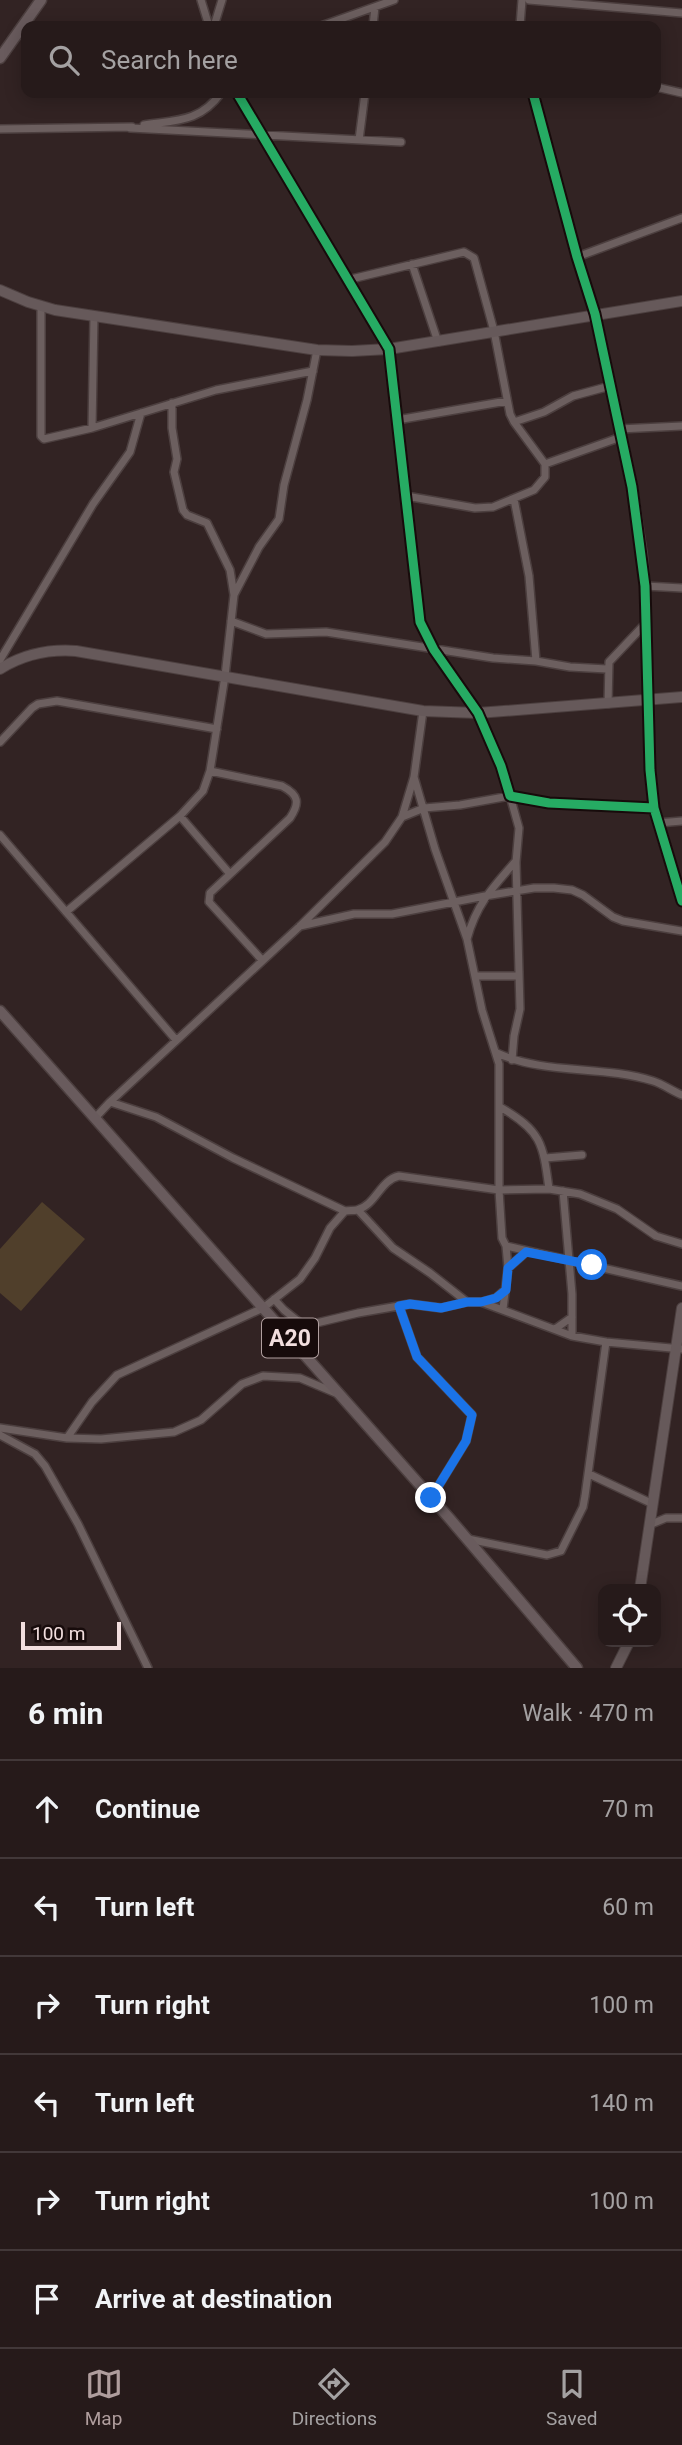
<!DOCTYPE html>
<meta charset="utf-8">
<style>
body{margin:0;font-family:Roboto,sans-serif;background:#322727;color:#f1f3f6}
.controls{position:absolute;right:21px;bottom:21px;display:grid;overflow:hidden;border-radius:14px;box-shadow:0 4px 18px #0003}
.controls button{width:63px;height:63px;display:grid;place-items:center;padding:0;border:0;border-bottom:2px solid #423839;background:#261a1a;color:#f1f3f6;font:35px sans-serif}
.scale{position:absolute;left:21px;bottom:18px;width:100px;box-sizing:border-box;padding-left:7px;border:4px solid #f2dede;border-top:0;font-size:19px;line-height:24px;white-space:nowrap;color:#f2dede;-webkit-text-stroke:5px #170b0b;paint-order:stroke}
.stop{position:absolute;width:21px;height:21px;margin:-16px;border:5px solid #1a73e8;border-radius:50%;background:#fff}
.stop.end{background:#1a73e8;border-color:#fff;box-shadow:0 2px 7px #0008}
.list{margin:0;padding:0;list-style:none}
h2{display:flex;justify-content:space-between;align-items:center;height:91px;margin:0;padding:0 28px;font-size:30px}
h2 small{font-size:23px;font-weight:400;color:#a4a1a2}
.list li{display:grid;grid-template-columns:46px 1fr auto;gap:21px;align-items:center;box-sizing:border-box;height:98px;padding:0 28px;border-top:2px solid #423839}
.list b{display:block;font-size:26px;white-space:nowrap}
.list em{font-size:23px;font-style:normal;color:#a4a1a2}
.icon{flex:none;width:38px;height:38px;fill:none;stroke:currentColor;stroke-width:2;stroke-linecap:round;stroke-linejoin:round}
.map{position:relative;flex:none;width:682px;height:1668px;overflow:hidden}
.search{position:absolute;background:#261a1a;box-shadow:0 4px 18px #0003;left:21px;right:21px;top:21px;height:77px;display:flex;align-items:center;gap:18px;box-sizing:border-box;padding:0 24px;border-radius:14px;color:#a4a1a2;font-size:26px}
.sheet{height:679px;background:#261a1a}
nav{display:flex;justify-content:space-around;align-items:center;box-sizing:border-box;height:98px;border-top:2px solid #423839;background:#261a1a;font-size:19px;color:#a4a1a2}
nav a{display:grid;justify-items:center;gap:4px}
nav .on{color:#af9d9d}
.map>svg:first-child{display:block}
.pitch{fill:#503f2b}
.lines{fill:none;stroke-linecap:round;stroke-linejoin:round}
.street-casing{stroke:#4c3f3f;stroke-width:10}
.secondary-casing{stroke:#4c3f3f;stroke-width:12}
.primary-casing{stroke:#4c3f3f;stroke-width:13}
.street{stroke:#6c5f5f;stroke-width:7}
.secondary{stroke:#66595a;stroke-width:10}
.primary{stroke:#695b5d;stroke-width:10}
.cycleway-casing{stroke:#170b0b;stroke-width:13}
.cycleway{stroke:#26ab63;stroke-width:9}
.route{stroke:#1a73e8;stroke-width:9}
.labels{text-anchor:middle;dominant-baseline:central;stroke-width:5;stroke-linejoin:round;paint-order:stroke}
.shield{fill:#170b0b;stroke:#b09f9f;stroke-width:2}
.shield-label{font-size:23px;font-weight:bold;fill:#f2dede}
</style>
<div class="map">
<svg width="682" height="1668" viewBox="0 0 682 1668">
<rect width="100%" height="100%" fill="#322323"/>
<path class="pitch" d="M42,1202L85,1239L21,1311L0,1293V1249Z"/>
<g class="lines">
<g class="street-casing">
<path id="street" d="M201,0L209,26
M529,0L682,13
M214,26L222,0
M321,26L394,0
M373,26L375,7
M520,26L522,0
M656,87L682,93
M237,93L389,349L420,622L434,650L478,713L501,766L510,796L549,803L654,808
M533,93L577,257L595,314
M144,125C177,120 200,122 221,93
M130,128L401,142
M0,129L132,127
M359,140L365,93
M577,257L682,218
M412,264L438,342
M347,280L464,252L474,258L494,331L510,414L514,422L544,412L573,396L610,386
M41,307V436L44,439L92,428L216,390L313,371
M172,403V428L177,459L174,472L183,510L187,515L207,523L230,570L234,595
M397,420L507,401
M514,422L545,464
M92,428L94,316
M619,429L682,426
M406,496L475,508L493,507L534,490L545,477V464L621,437
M514,499L529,576L536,661
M645,586L682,588
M231,621L266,634L326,632L493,658L536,661L570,667L607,669
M0,660L93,504L130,452L141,413
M608,704L609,662L646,623
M0,742L32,708L38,704L57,701L217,729
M210,771L282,786C299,795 300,803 290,818L210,893L209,902L262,960
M414,777L435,849L467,939L482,1010L499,1064V1190L502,1238L506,1246L508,1268L503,1309
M180,816L230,874
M402,817L424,808L460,805L510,796L519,828L516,862L520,1009L514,1036L512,1060
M658,823L682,821
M0,835L176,1040
M66,912L180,816L203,791L210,771L225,676L234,595L259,547L279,519L284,485L307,400L317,350
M300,926L354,914H392L485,896L534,888H554L572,890L583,895L613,917L623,921L682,931
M467,939C476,905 492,888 515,862
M475,976H519
M497,1053C545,1075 603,1065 653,1081C663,1084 672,1091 682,1095
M110,1102L156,1117L233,1158L345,1211C349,1210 353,1211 357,1210C376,1205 380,1180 399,1176L499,1190L549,1189L580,1194L617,1209L656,1236L682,1244
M500,1107C542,1131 543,1144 549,1189
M95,1118L110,1102L300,926L385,842L402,817L414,777L423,711
M545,1158L582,1155
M563,1191L572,1294V1336
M358,1210L393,1248L430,1273L467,1302
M506,1246L682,1286
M508,1268L526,1252
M274,1299L284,1310L304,1326L358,1313L410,1304L441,1308L467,1302H481L572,1336L606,1342L585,1496L583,1507L561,1551L547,1555L468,1539
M482,1302L496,1298L505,1290
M399,1306L417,1357L472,1415L466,1441L431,1498
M555,1329L572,1317
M606,1342L682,1349
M0,1428L67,1438L92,1402L117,1375L263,1308L300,1279L315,1258L330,1228L345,1211
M0,1435L35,1454L45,1466L78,1524L148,1668
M67,1438L101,1439L174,1432L201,1420L242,1384L263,1376L300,1378L338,1394
M589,1474L653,1504
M649,1525L666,1518H682"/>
</g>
<g class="secondary-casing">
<path id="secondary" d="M0,290L28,302L55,310L317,350L352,351L389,349L682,301
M595,314L632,487L642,553L645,586L650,770L654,808L682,901
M0,669C24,654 48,649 76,651L423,711L478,713L682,697
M640,1589L682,1308
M616,1668L629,1642"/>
</g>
<g class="primary-casing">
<path id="primary" d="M0,58L41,0
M0,1011L450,1519L577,1668"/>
</g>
<use href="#street" class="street"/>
<use href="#secondary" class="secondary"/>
<use href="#primary" class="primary"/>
<g class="cycleway-casing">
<path id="cycleway" d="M237,93L389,349L420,622L434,650L478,713L501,766L510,796L549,803L654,808
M533,93L577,257L595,314L632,487L645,586L650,770L654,808L682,901"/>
</g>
<use href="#cycleway" class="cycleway"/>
</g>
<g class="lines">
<path class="route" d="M431,1498L466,1441L472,1415L417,1357L399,1306L410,1304L441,1308L467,1302H481L496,1298L506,1290L508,1268L526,1252L592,1265"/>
</g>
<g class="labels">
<rect class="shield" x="262" y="1318.5" width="56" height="39" rx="5"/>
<g class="shield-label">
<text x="290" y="1338">A20</text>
</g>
</g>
</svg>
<div class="controls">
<button><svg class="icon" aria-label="locate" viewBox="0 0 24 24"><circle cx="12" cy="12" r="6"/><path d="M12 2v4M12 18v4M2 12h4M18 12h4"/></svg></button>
</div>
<div class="scale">100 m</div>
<div class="stop" style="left:592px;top:1265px"></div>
<div class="stop end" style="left:431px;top:1498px"></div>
<div class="search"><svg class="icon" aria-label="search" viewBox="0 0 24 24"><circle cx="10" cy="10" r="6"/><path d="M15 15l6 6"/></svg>Search here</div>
</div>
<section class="sheet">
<h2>6 min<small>Walk · 470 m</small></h2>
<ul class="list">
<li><svg class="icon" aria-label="ahead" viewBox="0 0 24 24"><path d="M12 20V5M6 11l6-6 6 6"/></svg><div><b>Continue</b></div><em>70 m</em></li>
<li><svg class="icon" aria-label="left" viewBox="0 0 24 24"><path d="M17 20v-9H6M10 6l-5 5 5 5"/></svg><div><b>Turn left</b></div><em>60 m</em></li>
<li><svg class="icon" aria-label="right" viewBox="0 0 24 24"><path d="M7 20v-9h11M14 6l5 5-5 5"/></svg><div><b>Turn right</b></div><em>100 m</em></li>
<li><svg class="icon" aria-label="left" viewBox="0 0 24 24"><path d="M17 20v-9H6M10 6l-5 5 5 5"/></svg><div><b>Turn left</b></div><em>140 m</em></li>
<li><svg class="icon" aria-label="right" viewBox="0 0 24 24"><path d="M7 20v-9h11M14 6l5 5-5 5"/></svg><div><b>Turn right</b></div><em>100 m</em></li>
<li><svg class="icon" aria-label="arrive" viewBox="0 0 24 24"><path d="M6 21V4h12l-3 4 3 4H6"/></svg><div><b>Arrive at destination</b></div></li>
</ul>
</section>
<nav>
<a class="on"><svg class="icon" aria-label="map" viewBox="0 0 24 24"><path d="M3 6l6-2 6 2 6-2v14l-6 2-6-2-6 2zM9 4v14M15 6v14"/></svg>Map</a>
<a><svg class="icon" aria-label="directions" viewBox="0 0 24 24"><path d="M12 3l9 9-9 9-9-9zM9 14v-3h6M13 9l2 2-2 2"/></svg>Directions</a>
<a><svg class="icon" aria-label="saved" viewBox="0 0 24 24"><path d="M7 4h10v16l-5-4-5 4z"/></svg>Saved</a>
</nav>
